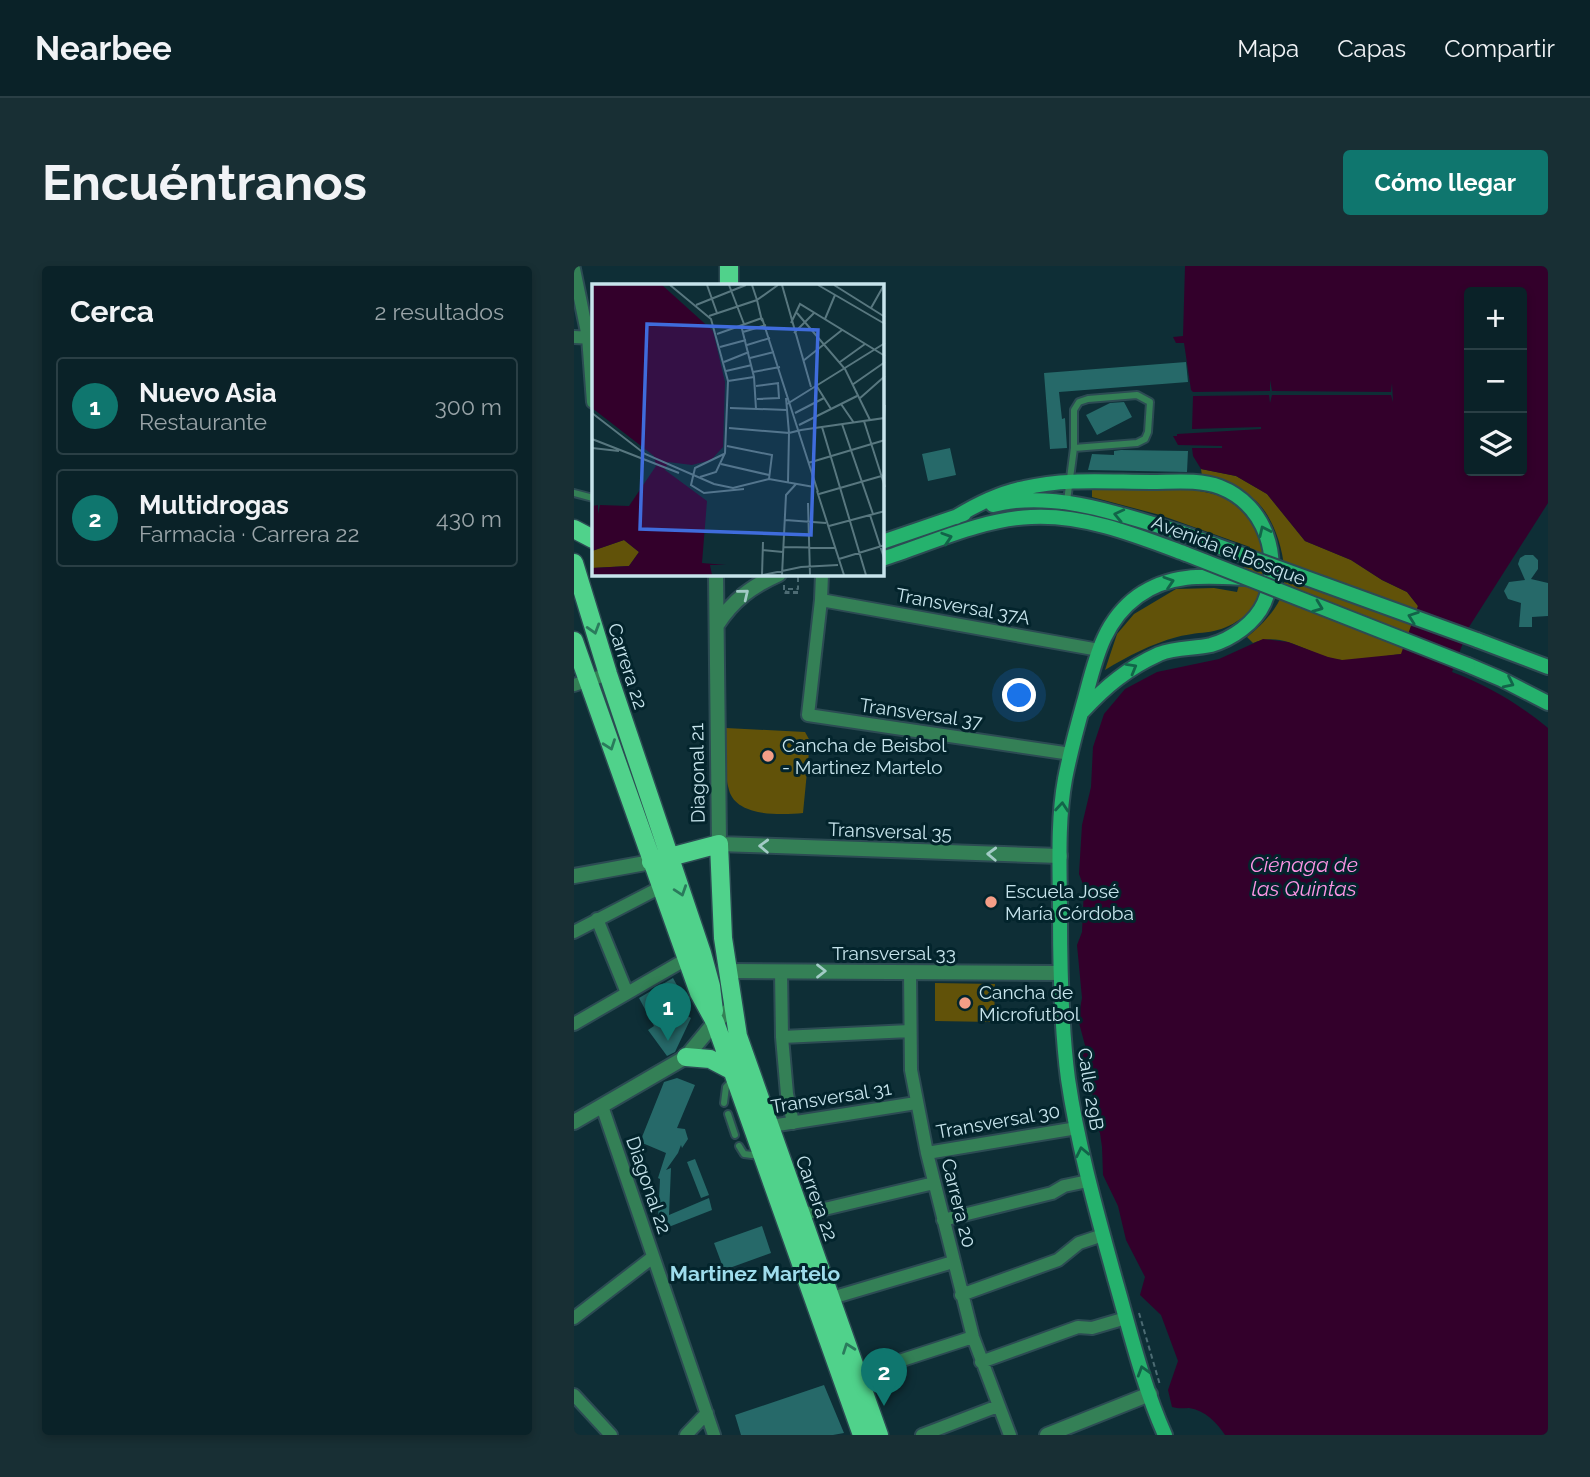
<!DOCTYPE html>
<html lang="es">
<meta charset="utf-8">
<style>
body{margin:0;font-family:Raleway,sans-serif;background:#182f34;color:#f1f3f6}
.controls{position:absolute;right:21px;top:21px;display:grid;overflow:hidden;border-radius:7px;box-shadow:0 4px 10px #0003}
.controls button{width:63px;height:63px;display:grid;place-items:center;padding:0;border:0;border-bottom:2px solid #2a3f45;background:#0a2228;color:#f1f3f6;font:35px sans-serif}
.you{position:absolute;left:446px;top:430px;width:24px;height:24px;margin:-18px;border:5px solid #fff;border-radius:50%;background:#1a73e8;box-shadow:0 0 0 10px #1a73e833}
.badge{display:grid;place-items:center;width:46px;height:46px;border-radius:50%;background:#0f766e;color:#fff;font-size:23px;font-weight:700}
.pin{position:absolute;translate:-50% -58px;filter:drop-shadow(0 2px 4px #0008)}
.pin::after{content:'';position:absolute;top:37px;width:24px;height:21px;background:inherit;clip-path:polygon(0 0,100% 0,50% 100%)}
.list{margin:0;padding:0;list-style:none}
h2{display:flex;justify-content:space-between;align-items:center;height:91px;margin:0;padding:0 28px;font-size:30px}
h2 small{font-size:23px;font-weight:400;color:#99a4a8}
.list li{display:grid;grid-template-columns:46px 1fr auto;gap:21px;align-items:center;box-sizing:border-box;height:98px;margin:0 14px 14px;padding:0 14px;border:2px solid #2a3f45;border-radius:7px}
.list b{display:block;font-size:26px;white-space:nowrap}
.list p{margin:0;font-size:23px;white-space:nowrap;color:#99a4a8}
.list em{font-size:23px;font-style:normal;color:#99a4a8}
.icon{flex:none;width:38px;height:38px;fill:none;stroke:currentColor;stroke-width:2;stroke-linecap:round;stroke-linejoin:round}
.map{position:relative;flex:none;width:974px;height:1169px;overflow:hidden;border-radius:7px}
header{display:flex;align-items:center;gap:42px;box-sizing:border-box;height:98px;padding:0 35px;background:#0a2228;border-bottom:2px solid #2a3f45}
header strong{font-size:33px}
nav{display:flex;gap:38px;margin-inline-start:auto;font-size:24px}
.intro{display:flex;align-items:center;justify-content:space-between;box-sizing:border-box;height:168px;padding:0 42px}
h1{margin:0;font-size:49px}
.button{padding:18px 32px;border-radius:7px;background:#0f766e;color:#fff;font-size:24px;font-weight:700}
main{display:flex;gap:42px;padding:0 42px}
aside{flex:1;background:#0a2228;border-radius:7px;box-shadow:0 4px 10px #0003}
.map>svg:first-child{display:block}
.green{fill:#615209}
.water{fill:#33002b;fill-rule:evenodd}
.building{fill:#266969}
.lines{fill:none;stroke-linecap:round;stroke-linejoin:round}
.service-casing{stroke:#2c4b53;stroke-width:10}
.minor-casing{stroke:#2c4b53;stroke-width:16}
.tertiary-casing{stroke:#2c4b53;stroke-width:18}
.secondary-casing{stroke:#2c4b53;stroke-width:18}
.primary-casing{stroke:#2c4b53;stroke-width:21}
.path{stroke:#4c6b73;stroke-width:2;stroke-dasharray:5 3.5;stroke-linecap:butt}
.service{stroke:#348056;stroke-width:6}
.minor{stroke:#348056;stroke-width:12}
.tertiary{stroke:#348056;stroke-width:14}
.secondary{stroke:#25b26d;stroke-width:14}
.primary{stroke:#50d28b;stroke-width:18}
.secondary-bridge-casing{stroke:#2c4b53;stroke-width:18;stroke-linecap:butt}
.secondary-bridge{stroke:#25b26d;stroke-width:14}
.oneway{stroke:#126449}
.oneway2{stroke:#a2cbc6}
.oneway3{stroke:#2a7b5c}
.poi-dot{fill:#f49e87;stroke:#03242c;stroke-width:2.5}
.labels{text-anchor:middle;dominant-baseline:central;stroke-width:6;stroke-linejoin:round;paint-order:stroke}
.street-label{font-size:19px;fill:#c7e4ec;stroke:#03242c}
.poi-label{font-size:19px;fill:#c7e4ec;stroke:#03242c;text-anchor:start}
.water-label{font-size:21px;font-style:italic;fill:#fb94e4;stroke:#03242c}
.neighbourhood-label{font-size:21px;font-weight:bold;fill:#9edcec;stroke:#03242c}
.inset-road{fill:none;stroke:#58777f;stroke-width:2}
.view{fill:#3f6cdc;fill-opacity:0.15;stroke:#3f6cdc;stroke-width:3.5}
.inset-edge{fill:none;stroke:#c7e4ec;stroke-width:3.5}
</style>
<header>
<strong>Nearbee</strong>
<nav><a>Mapa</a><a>Capas</a><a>Compartir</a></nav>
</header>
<div class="intro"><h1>Encuéntranos</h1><a class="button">Cómo llegar</a></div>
<main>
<aside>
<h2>Cerca<small>2 resultados</small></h2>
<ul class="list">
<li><span class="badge">1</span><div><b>Nuevo Asia</b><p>Restaurante</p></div><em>300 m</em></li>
<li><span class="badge">2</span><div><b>Multidrogas</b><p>Farmacia · Carrera 22</p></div><em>430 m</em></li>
</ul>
</aside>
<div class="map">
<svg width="974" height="1169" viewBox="0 0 974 1169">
<rect width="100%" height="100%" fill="#0e2e36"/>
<path class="green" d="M627,203L662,210L693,228L731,275L777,294L808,314L833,326L844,340L828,388C808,390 787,395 768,394C737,392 711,363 679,377L673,371C687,360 704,343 709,325C715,298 702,253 682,235C666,222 647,217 628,210Z
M518,222C549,222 624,218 650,232C673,244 690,270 692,296C694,315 685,340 668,352C643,370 630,364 603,371C577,378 554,390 531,404L543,368L560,348L602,323L640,322L663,326L676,281L586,249L518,231Z
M152,462L231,466L236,475L229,547C207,549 162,551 155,524C149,505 153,481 152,462Z
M361,717L421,718L420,756L361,755Z"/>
<path class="water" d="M611,0H974V237L895,361L878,406C913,419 945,438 974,462V1169H651C643,1157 631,1144 615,1142C609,1142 605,1143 598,1141L594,1124L604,1095L587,1049L566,1029L571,1011L552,974L544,940L529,909L528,881L526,867L519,855L521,840L518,826L511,818L509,804L508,791L512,783L504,753L508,732L503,679L508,666L510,621L505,608L508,559L517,521L519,481L530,448L551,423L583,406L645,393L689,373L714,376L754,391L768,394L827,388L844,340L833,326L808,314L777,294L731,275L693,228L662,210L627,203L619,190L618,182H648V180L604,179L599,170H603V168L687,163V161L618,163L619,130L695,129L696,137L698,129H817L819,136L818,117L817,126L698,125L696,114V125L619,126L617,124L610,77H602L599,71L609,70ZM895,26H948V205H895Z"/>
<path class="building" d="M612,96L614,116L485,126L488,153L491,152L493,182L476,183L470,107Z
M550,136L558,151L523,169L512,149L536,137Z
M376,182L382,209L354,215L348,188Z
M547,184L614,185L613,206L514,204L518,188L540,189V185Z
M951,289H959L964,294V303L957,313L974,317V350L958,351V361H945L947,337L934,333L930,325L935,316L951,314L944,298L946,292Z
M99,712L110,732L97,740L117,752L101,786L93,790L74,764L80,760L65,732Z
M103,812L121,819L103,862L111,863L114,873L108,882L107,879L104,887L92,904L97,902L95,949L135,932L138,944L87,964L84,953L86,913L84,912L92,887L66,876L90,816Z
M121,893L135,929L127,932L113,896Z
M188,960L197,987L150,1004L140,977Z
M250,1119L270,1167L259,1169H167L161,1149Z"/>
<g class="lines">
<g class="service-casing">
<path id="service" d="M0,227L19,232
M493,235L500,182V144L505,136L514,133L563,129L576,136L574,166L571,173L563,177L500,182
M150,837L152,821L159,814
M154,848L161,869
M165,880L170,888L186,890"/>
</g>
<g class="minor-casing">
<path id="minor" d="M0,3L14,71L19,136
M0,71L19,72
M248,308L247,334L234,449L497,488
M247,334L525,384
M0,419L34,408
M23,653L53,727
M0,666L87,621
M207,705L208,771
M336,706L337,804L353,887L399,1071L436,1169
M0,758L114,692
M28,840L140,1169
M219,857L213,828L208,771L336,765
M191,861L342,837
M353,887L503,862
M221,950L360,917
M369,954L478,927L490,920L514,915
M387,1029L484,994L505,977L529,969
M251,1034L379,996
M0,1052L79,991
M407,1096L504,1061L518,1062L552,1052
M276,1111L399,1071
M0,1129L37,1169
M112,1169L133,1147
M348,1169L424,1140"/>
</g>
<g class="tertiary-casing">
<path id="tertiary" d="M142,308L145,578L486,590
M143,359C159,334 178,320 205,308
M0,610L77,596
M154,705L486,707
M0,856L112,791L141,756L159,741
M473,1169L576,1128"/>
</g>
<g class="secondary-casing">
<path id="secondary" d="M419,239C481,223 552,250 611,268
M382,251C403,238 425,227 450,222C492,212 535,216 577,216C599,216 625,213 646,221C692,239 709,293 690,337C681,357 658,373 637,379C620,383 602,381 585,388C554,402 532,420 509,445
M308,276L390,248
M308,293C355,278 408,253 457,251C510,248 564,270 612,288
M903,374L974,401
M894,399L927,413L974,437
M591,1169C569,1120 556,1065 541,1013C523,947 504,881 494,813C487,759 486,704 486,650C486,605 483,557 491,513C496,487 503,461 510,436C521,396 528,356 564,330C596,307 632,310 670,312"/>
</g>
<g class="primary-casing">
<path id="primary" d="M155,19V0
M0,263L19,273
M0,297L34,408L128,687L137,720L140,745
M0,375L125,727L141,756L288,1169
M77,596L145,578L149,672L164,770L305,1169
M112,791L136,793L157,804"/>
</g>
<path class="path" d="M210,319V327H224
M224,326H212V323H224V308
M565,1047L586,1119"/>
<use href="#service" class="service"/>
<use href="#minor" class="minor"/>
<use href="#tertiary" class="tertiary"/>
<use href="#secondary" class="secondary"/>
<use href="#primary" class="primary"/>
<g class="secondary-bridge-casing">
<path id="secondary-bridge" d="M611,268L903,374
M612,288L894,399"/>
</g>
<use href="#secondary-bridge" class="secondary-bridge"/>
</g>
<defs><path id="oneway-chevron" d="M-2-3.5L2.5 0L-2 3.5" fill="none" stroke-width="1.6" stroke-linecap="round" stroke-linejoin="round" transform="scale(1.75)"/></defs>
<g class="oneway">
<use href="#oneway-chevron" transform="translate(545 249) rotate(-167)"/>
<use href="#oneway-chevron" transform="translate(690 265) rotate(-115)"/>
<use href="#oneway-chevron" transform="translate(373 272) rotate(-18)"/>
<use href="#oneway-chevron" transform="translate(595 316) rotate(-18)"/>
<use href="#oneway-chevron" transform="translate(744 341) rotate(21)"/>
<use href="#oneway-chevron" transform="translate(839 351) rotate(-160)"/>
<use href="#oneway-chevron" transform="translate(558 402) rotate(-30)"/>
<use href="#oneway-chevron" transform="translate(935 417) rotate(26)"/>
<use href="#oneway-chevron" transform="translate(488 541) rotate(-85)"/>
<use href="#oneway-chevron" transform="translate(508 886) rotate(-102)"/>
<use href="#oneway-chevron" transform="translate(569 1105) rotate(-107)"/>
</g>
<g class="oneway2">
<use href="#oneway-chevron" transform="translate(170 328) rotate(-39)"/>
<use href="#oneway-chevron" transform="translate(190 580) rotate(-178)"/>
<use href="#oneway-chevron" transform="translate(418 588) rotate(-178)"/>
<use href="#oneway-chevron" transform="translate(247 705)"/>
</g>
<g class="oneway3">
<use href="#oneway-chevron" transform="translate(20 363) rotate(73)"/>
<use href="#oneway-chevron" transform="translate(36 479) rotate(70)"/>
<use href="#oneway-chevron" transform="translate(107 625) rotate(71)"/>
<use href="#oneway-chevron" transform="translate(274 1082) rotate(-110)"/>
</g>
<g class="poi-dot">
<circle cx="194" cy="490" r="7"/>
<circle cx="417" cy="636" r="7"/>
<circle cx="391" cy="737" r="7"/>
</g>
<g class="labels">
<g class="street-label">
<text transform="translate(655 284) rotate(21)">Avenida el Bosque</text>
<text transform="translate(389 340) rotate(10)">Transversal 37A</text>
<text transform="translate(54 400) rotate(72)">Carrera 22</text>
<text transform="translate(347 447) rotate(8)">Transversal 37</text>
<text transform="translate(123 507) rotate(-91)">Diagonal 21</text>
<text transform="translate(316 565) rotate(2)">Transversal 35</text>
<text x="320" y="687">Transversal 33</text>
<text transform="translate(517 823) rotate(81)">Calle 29B</text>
<text transform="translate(257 831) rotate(-9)">Transversal 31</text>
<text transform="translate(424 855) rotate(-10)">Transversal 30</text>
<text transform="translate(75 919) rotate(71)">Diagonal 22</text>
<text transform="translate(243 932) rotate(70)">Carrera 22</text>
<text transform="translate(385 937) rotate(76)">Carrera 20</text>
</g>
<g class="poi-label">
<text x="208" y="479">Cancha de Beisbol<tspan x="208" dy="22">- Martinez Martelo</tspan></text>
<text x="431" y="625">Escuela José<tspan x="431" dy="22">María Córdoba</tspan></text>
<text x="405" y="726">Cancha de<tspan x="405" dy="22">Microfutbol</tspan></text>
</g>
<g class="water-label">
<text x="730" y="598">Ciénaga de<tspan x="730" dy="24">las Quintas</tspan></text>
</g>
<g class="neighbourhood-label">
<text x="181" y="1007">Martinez Martelo</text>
</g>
</g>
<g transform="translate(18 18)">
<rect width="292" height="292" fill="#0e2e36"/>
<path d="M32,256L47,268L37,282L0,284V267Z" fill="#615209"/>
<path d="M0,1H70L121,47L133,98L131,163L119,176L100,181L76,178L73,186L115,217L110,279L134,281H118L120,291H0V284L37,282L47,268L32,256L0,267V222L6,221V230L8,221L37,222L64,182L62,172L0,124Z" fill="#33002b"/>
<path class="inset-road" d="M78,1L119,35L136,97L133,169L124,188L108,193M115,1L125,29M137,1L152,40M190,1L219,103M226,1L293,40M242,1L293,33M104,21L154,1M279,24L292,1M205,29L253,85L278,136M117,32L165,16L160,1M170,34L226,208M233,35L243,11M170,37L165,16L186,1M199,39L208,20L293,72M149,41L162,93L164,125M151,48L174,41M202,49L222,29M125,50L170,34M155,61L178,54M128,63L154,56M158,74L182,68M211,77L250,46M132,78L157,68M248,78L273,60M134,87L160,81M161,88L188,83M136,97L162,93M224,101L239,125M260,101L293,78M164,102L187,99M194,114L197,149L209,146M165,115L187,114L186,99M267,115L293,92M195,120L293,59M249,120L262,139M138,124L195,126M0,129L53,170L122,200L141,204L177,195L222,203M203,129L232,114M272,137L293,203M250,140L281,230M207,141L265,112M230,143L274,291M137,144L197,149L196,198M209,146L292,134L293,121M0,155L87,189M135,162L180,171L177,195M0,164L27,167M132,170L103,184L99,201L112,209L152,205M216,179L293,156M129,180L177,191M225,207L252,291M227,210L293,191M216,219L218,291M278,231L293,277M193,236L234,239M237,242L293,227M192,263L244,264M170,266L191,268M247,275L293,261M170,291L171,258M171,291L209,283L246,281M190,291L194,211L204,200"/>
<path class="view" d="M55,40L226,46L219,251L48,245Z"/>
<rect width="292" height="292" class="inset-edge"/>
</g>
</svg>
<div class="controls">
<button>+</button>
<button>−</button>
<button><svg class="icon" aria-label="layers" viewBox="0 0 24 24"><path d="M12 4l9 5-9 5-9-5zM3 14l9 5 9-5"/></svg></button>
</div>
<div class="you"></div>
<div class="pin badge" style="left:94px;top:775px">1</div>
<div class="pin badge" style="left:310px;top:1140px">2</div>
</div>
</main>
